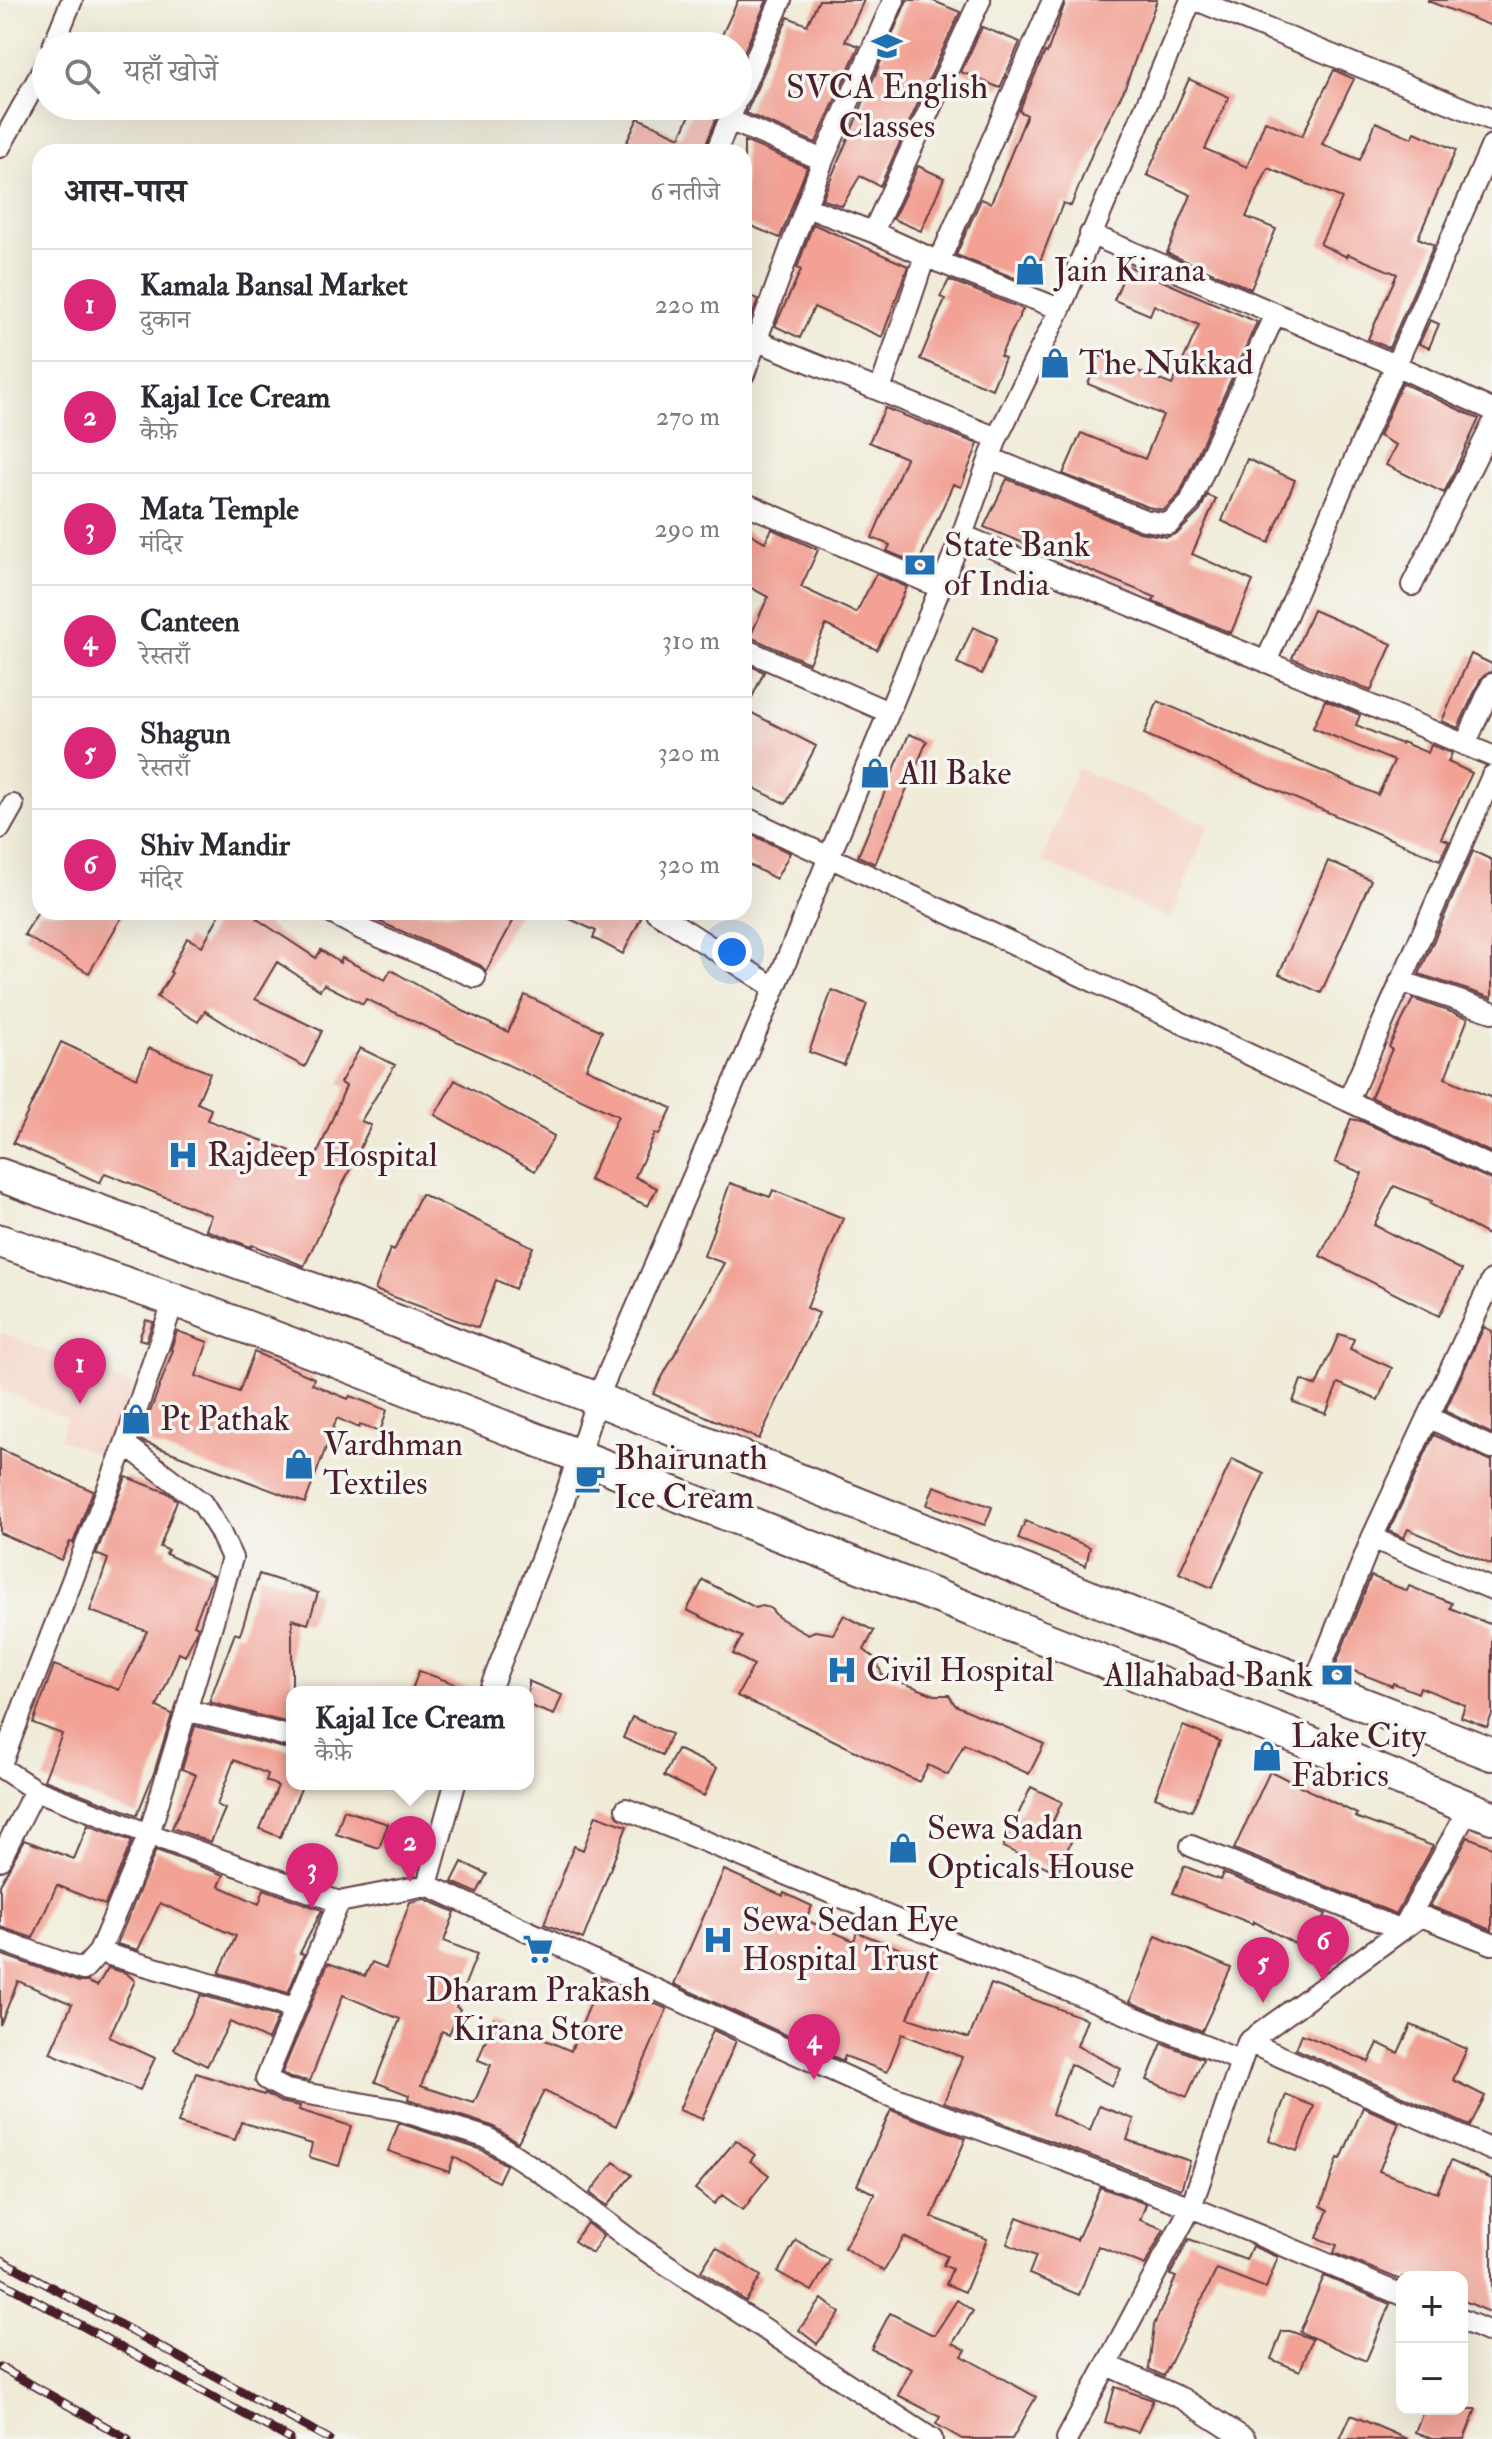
<!DOCTYPE html>
<html lang="hi">
<meta charset="utf-8">
<style>
body{margin:0;font-family:"IM FELL Double Pica","Noto Serif Devanagari",serif;background:#f2f2f3;color:#2b2b33}
.controls{position:absolute;right:24px;bottom:24px;display:grid;overflow:hidden;border-radius:16px;box-shadow:0 8px 32px #0002}
.controls button{width:72px;height:72px;display:grid;place-items:center;padding:0;border:0;border-bottom:2px solid #e1e1e2;background:#fff;color:#2b2b33;font:40px sans-serif}
.you{position:absolute;left:732px;top:952px;width:28px;height:28px;margin:-20px;border:6px solid #fff;border-radius:50%;background:#1a73e8;box-shadow:0 0 0 12px #1a73e833}
.badge{display:grid;place-items:center;width:52px;height:52px;border-radius:50%;background:#db2777;color:#fff;font-size:26px;font-weight:700}
.pin{position:absolute;translate:-50% -66px;filter:drop-shadow(0 2px 4px #0008)}
.pin::after{content:'';position:absolute;top:42px;width:28px;height:24px;background:inherit;clip-path:polygon(0 0,100% 0,50% 100%)}
.popup{position:absolute;left:286px;top:1686px;width:248px;height:104px;box-sizing:border-box;display:grid;place-content:center;border-radius:16px;background:#fff;filter:drop-shadow(0 2px 6px #0005);font-size:26px;white-space:nowrap;color:#7c7c81}
.popup b{font-size:30px;color:#2b2b33}
.popup::after{content:'';position:absolute;left:50%;top:100%;margin-left:-16px;border:16px solid transparent;border-top-color:#fff}
.list{margin:0;padding:0;list-style:none}
h2{display:flex;justify-content:space-between;align-items:center;height:104px;margin:0;padding:0 32px;font-size:34px}
h2 small{font-size:26px;font-weight:400;color:#7c7c81}
.list li{display:grid;grid-template-columns:52px 1fr auto;gap:24px;align-items:center;box-sizing:border-box;height:112px;padding:0 32px;border-top:2px solid #e1e1e2}
.list b{display:block;font-size:30px;white-space:nowrap}
.list p{margin:0;font-size:26px;white-space:nowrap;color:#7c7c81}
.list em{font-size:26px;font-style:normal;color:#7c7c81}
.icon{flex:none;width:44px;height:44px;fill:none;stroke:currentColor;stroke-width:2;stroke-linecap:round;stroke-linejoin:round}
.map{position:relative;flex:none;width:1492px;height:2439px;overflow:hidden}
.search{position:absolute;background:#fff;box-shadow:0 8px 32px #0002;left:32px;top:32px;width:720px;height:88px;display:flex;align-items:center;gap:20px;box-sizing:border-box;padding:0 28px;border-radius:44px;color:#7c7c81;font-size:30px}
.panel{position:absolute;background:#fff;box-shadow:0 8px 32px #0002;left:32px;top:144px;width:720px;height:776px;border-radius:24px}
.map>svg:first-child{display:block}
.built{fill:#f6d2c3}
.building{fill:#f2a194}
.lines{fill:none;stroke-linecap:round;stroke-linejoin:round}
.minor-casing{stroke:#633e45;stroke-width:24}
.primary-casing{stroke:#633e45;stroke-width:36}
.minor{stroke:#fff;stroke-width:20}
.primary{stroke:#fff;stroke-width:32}
.rail-casing{stroke:#4a1f2b;stroke-width:9}
.rail{stroke:#f6f6f2;stroke-width:6;stroke-dasharray:18;stroke-linecap:butt}
.labels{text-anchor:middle;dominant-baseline:central;stroke-width:7;stroke-linejoin:round;paint-order:stroke}
.poi-label{font-size:34px;fill:#4a1f2b;stroke:#f6f6f2;text-anchor:start}
</style>
<div class="map">
<svg width="1492" height="2439" viewBox="0 0 1492 2439">
<rect width="100%" height="100%" fill="#f6f6f2"/>
<filter id="ink" filterUnits="userSpaceOnUse"><feTurbulence type="fractalNoise" baseFrequency=".0125" numOctaves="2"/><feDisplacementMap in="SourceGraphic" scale="16" xChannelSelector="R" yChannelSelector="G"/><feConvolveMatrix kernelMatrix="1 2 1 2 8 2 1 2 1" color-interpolation-filters="sRGB"/></filter>
<filter id="wash" filterUnits="userSpaceOnUse"><feTurbulence type="fractalNoise" baseFrequency=".006" numOctaves="4" result="noise"/><feDisplacementMap in="SourceGraphic" scale="32" xChannelSelector="R" yChannelSelector="G"/><feGaussianBlur stdDeviation="1.8" result="paint"/><feColorMatrix in="noise" values="0 0 0 0 0 0 0 0 0 0 0 0 0 0 0 0 0 1.4 0 .05"/><feComposite in="paint" operator="in"/></filter>
<g filter="url(#wash)">
<rect width="100%" height="100%" fill="#f0ebd7"/>
<path class="built" d="M1077,768L1209,825L1170,920L1042,861Z
M0,1332L133,1386L105,1458L59,1439L67,1418L0,1390Z"/>
<g id="blocks">
<path class="building" d="M738,0H767L738,66V46H717Z
M819,0H864L845,41L859,46L816,143L746,113L788,17L807,25Z
M907,0H931L960,12L880,186L860,176L842,206L822,199Z
M1066,0H1157L1124,90L1095,146L1071,206L1063,203L1031,284L956,255L981,199L991,203L1027,115L1019,111L1045,52L1047,53Z
M1428,0H1492V26L1428,1Z
M982,27L1020,42L1000,88L961,72Z
M1334,70L1354,79L1322,144L1360,160L1376,122L1412,138L1415,132L1456,150L1418,238L1434,245L1389,348L1368,339L1397,274L1348,254L1347,257L1320,244L1342,198L1268,168L1246,217L1276,229L1251,289L1167,253L1191,195L1147,175L1189,79L1229,97L1205,149L1247,167L1265,121L1302,136Z
M694,106H721L703,152H622L638,118L680,137Z
M744,141L807,167L780,238L744,223Z
M918,166L944,178L921,231L893,219Z
M813,224L908,266L882,337L814,307L800,338L775,326L801,270L797,268Z
M1128,266L1257,322L1179,495L1164,510L1148,507L1063,474L1081,433L1145,459L1163,415L1088,384L1100,356L1172,385L1199,325L1154,305L1150,315L1114,300Z
M949,280L1023,309L1000,356L1005,358L992,389L920,359L945,299L940,297Z
M744,294L758,299L752,316L744,312Z
M1430,320L1439,324L1429,348L1419,344Z
M1402,383L1479,419L1444,493L1386,465L1396,445L1379,436Z
M885,408L978,444L961,487L953,484L918,564L887,551L890,545L872,538L906,458L869,442Z
M1247,459L1295,480L1269,543L1222,521Z
M1007,479L1139,532L1167,537L1178,533L1200,511L1207,495L1216,499L1192,554L1253,581L1231,633L1153,601L1155,597L984,527Z
M772,529L818,550L801,587L856,613L876,574L907,587L877,650L826,625L809,663L750,637L768,597L744,584V530L765,542Z
M1313,610L1392,644L1371,691L1292,658Z
M973,627L997,638L982,674L957,663Z
M1471,654L1492,664V671L1481,678L1458,728L1442,721Z
M744,663L764,672L746,710L816,746L786,804L744,783Z
M1325,700L1360,715L1356,725L1401,744L1402,742L1428,753L1431,745L1452,753L1448,762L1472,773L1441,838L1449,841L1440,860L1144,734L1158,701L1378,795L1394,761L1313,728Z
M909,734L927,741L875,864L858,856Z
M744,831L790,853L776,879L744,862Z
M1473,851L1492,860V998L1419,974Z
M1328,861L1371,880L1321,993L1279,974Z
M38,912H125L89,973L24,935Z
M221,912H261L257,919L316,958L321,950L340,963L342,958L385,980L391,970L463,1011L508,1032L525,995L602,1031L586,1068L672,1108L659,1135L655,1133L635,1177L657,1188L648,1206L589,1180L618,1116L366,999L363,1004L324,984L320,990L277,962L255,999L322,1031L305,1067L240,1033L205,1011L198,1022L157,997L172,973L170,972L187,938L202,946Z
M357,912H518L486,971L480,965Z
M555,912H629L641,918L623,954L593,938L596,931Z
M832,990L867,1004L844,1065L809,1052Z
M1413,999L1468,1018L1445,1078L1492,1098V1153L1371,1097L1392,1049L1389,1047Z
M61,1042L137,1078L149,1048L210,1073L197,1103L211,1109L207,1120L315,1160L346,1086L340,1083L360,1048L395,1065L361,1121L371,1125L304,1266L252,1245L251,1247L206,1230L211,1215L105,1173L100,1183L13,1143Z
M455,1080L554,1136L535,1171L435,1115Z
M1351,1119L1361,1121L1492,1180V1237L1430,1204L1432,1201L1394,1186L1374,1225L1462,1270L1439,1316L1320,1256L1362,1173L1335,1162Z
M730,1183L770,1197L773,1190L843,1218L807,1308L819,1313L759,1439L653,1394L724,1263L704,1256Z
M421,1194L533,1247L515,1289L496,1280L478,1328L375,1290L390,1249L394,1251Z
M146,1320L153,1322L146,1341L139,1339Z
M1484,1327L1492,1331V1434L1445,1411Z
M177,1331L208,1342L196,1376L239,1392L254,1352L314,1378L312,1384L348,1399L350,1396L387,1410L380,1432L360,1425L359,1428L337,1418L305,1503L144,1442L140,1439L173,1350L171,1349Z
M1339,1334L1354,1339L1350,1349L1392,1368L1378,1400L1338,1383L1326,1414L1293,1402L1301,1380L1316,1386Z
M1434,1435L1492,1461V1565L1408,1529L1404,1538L1389,1531Z
M0,1449L93,1491L73,1543L70,1542L61,1560L0,1533Z
M1232,1459L1264,1474L1212,1588L1179,1573Z
M126,1477L166,1492L177,1500L160,1547L168,1550L166,1554L213,1576L194,1625L198,1627L196,1632L185,1656L179,1653L157,1707L172,1714L154,1773L137,1815L44,1780L62,1734L33,1723L54,1665L119,1690L147,1631L90,1611L108,1559L96,1554Z
M934,1486L992,1507L985,1525L927,1505Z
M1025,1521L1090,1547L1086,1566L1018,1539Z
M259,1574L318,1593L308,1624L292,1619V1724L209,1702L235,1633L240,1635Z
M1371,1576L1407,1591L1409,1586L1452,1603L1450,1608L1492,1625V1714L1487,1727L1461,1717L1465,1705L1420,1687L1418,1693L1393,1683L1392,1686L1336,1664Z
M703,1580L756,1608L762,1606L770,1608L778,1617L808,1634L815,1631L833,1634L844,1615L874,1631L864,1650L876,1659L882,1675L935,1695H949L955,1705L1044,1744L1029,1774L964,1744L948,1775L928,1765L919,1782L792,1720L737,1696L754,1665L733,1654L742,1637L687,1610Z
M419,1671L470,1689L469,1692H411Z
M528,1681L562,1695L554,1715L528,1705Z
M632,1717L671,1734L662,1755L623,1738Z
M195,1726L292,1750V1784H303L280,1837L260,1829L278,1786L266,1781L268,1774L234,1760L217,1805L225,1809L211,1842L172,1828L196,1775L182,1769Z
M1183,1726L1220,1741L1192,1811L1155,1797Z
M677,1749L717,1768L704,1796L664,1776Z
M1270,1771L1357,1814L1355,1817L1433,1846L1396,1914L1234,1849Z
M1031,1787L1062,1802L1053,1821L1076,1831L1057,1872L1003,1847Z
M344,1810L388,1824L379,1848L336,1834Z
M596,1815L627,1826L583,1939L544,1924L574,1846L583,1850Z
M88,1825L132,1841L105,1905L57,1885L33,1938L0,1927V1885L24,1840L74,1859Z
M1468,1837L1492,1847V1930L1430,1906Z
M156,1850L224,1875L219,1886L259,1904L264,1889L322,1910L300,1953L304,1954L288,1993L219,1973L236,1936L160,1903L138,1950L117,1944Z
M462,1862L487,1874L477,1893L452,1882Z
M1184,1866L1220,1880L1223,1873L1326,1914L1306,1950L1253,1921V1924L1173,1893Z
M724,1870L783,1896L784,1893L812,1906L806,1920L854,1941L857,1932L931,1961L908,2018L969,2038L991,1984L1087,2019L1077,2046L1121,2069L1112,2086L1070,2064L1052,2114L1090,2131L1099,2106L1134,2119L1127,2140L1190,2161L1181,2189L944,2102L962,2057L902,2034L887,2072L845,2056L843,2061L841,2060L674,1984Z
M425,1899L455,1912L444,1941L477,1954L456,2007L460,2009L449,2034L442,2031L421,2086L474,2103L491,2065L478,2060L494,2018L571,2051L600,1980L667,2009L616,2126L544,2091L518,2142L492,2126L408,2099L409,2095L375,2082L400,2019L343,1995L310,2081L290,2078L282,2073L328,1963L365,1976L372,1962L386,1968L410,1902Z
M1156,1936L1231,1968L1202,2031L1130,2002Z
M0,1954L79,1982H88L97,1986L108,1968L126,1973L135,1981L109,2037L155,2058L140,2090L50,2053L72,2004L18,1981L0,2025Z
M201,1995L278,2017L268,2040L230,2022L207,2066L174,2049Z
M1411,2025L1467,2049L1453,2080L1485,2096L1470,2126L1296,2049L1302,2034L1369,2062L1378,2043L1398,2053Z
M713,2030L736,2041L702,2119L679,2110Z
M1162,2043L1203,2059L1187,2097L1147,2080Z
M196,2073L264,2095L265,2093L280,2102L300,2106L299,2110L351,2126L339,2166L309,2157L312,2144L241,2122L235,2140L178,2123Z
M1286,2095L1314,2106L1297,2151L1269,2140Z
M1363,2107L1399,2123L1379,2171L1437,2193L1451,2161L1492,2179V2313L1462,2300V2277H1402L1401,2280L1334,2253L1337,2245L1317,2238L1328,2210L1321,2206L1338,2158L1341,2159Z
M891,2110L966,2138L932,2217L987,2239L965,2292L946,2284L952,2269L943,2265L947,2256L904,2237L884,2271L844,2248L875,2194L857,2185Z
M399,2123L482,2150L506,2165L498,2182L454,2157L449,2172L388,2151Z
M736,2140L755,2155L750,2161L769,2175L743,2210L722,2195L714,2204L695,2189Z
M614,2162L632,2175L607,2206L590,2193Z
M1100,2187L1146,2204L1140,2220L1164,2229L1145,2265L1098,2246L1079,2295L1029,2274L1036,2256L1007,2244L1017,2217L1077,2240Z
M587,2223L603,2236L592,2253L574,2241Z
M1189,2239L1246,2260L1252,2246L1278,2257L1266,2288L1217,2269L1164,2376L1149,2369L1154,2325L1176,2277L1170,2275Z
M796,2240L830,2260L812,2291L778,2272Z
M716,2247L761,2276L746,2301L701,2271Z
M1324,2276L1390,2304L1366,2361L1300,2332Z
M822,2299L840,2313L817,2344L799,2330Z
M957,2300L973,2311L953,2343L966,2350L962,2356L1036,2397L1012,2439H962L936,2424L940,2417L898,2395L912,2369L871,2349L890,2313L931,2334H935Z
M1282,2331H1290L1312,2339L1300,2371L1271,2359Z
M1115,2387L1153,2400L1138,2432L1105,2422Z
M1424,2409H1476L1464,2439H1432L1415,2432Z
M1351,2415L1407,2439H1340Z"/>
</g>
</g>
<g filter="url(#ink)">
<use href="#blocks" fill-opacity="0" stroke="#633e45" stroke-width="2"/>
<g class="lines">
<g class="minor-casing">
<path id="minor" d="M1196,0L1492,120
M53,46L72,0
M738,99L781,0
M729,120L823,160
M0,147L46,64
M716,152L734,108
M806,207L873,232L939,262L1060,309
M873,232L980,0
M1090,234L1395,365L1492,410
M939,262L1053,0
M745,336L997,438
M744,374L823,160L894,0
M880,390L925,256
M990,458L1144,520L1169,524L1190,502L1275,314
M744,503L939,587
M962,535L1492,756
M1412,585L1492,425
M744,649L888,712
M1266,662L1492,145
M1465,745L1492,684
M1492,776L1348,1101L1492,1167
M744,817L1348,1101
M0,828L13,805
M329,912L361,929L475,977
M656,912L775,988
M1400,981L1492,1012
M174,1300L125,1444L0,1767L35,1790L149,1834L339,1902L427,1885L882,2093L1191,2207L1402,2295
M1428,1417L1492,1448
M125,1444L202,1503L219,1530L232,1558L149,1834L99,1952L294,2008
M1372,1538L1492,1589
M1314,1684L1372,1538L1492,1280
M489,1692L564,1500L597,1399L775,988L962,535L997,438L1060,309L1191,0
M186,1710L292,1737
M626,1809L1241,2061
M1191,1846L1402,1930L1469,1808
M0,1860L35,1790
M427,1885L455,1784
M339,1902L266,2079L286,2090L399,2110L488,2138L543,2174L637,2245L932,2439
M0,1940L83,1970L99,1952
M1248,2042L1492,2150
M1462,2320L1492,2333
M1107,2365L1183,2399L1245,2439
M1067,2439L1191,2207L1248,2042L1421,1916L1492,1944"/>
</g>
<g class="primary-casing">
<path id="primary" d="M0,1175L331,1296L597,1399L1199,1641L1492,1754
M0,1241L174,1300L323,1356L1286,1733L1492,1817"/>
</g>
<use href="#minor" class="minor"/>
<use href="#primary" class="primary"/>
<g class="rail-casing">
<path id="rail" d="M0,2259L329,2439
M0,2281L290,2439
M0,2367L128,2439"/>
</g>
<use href="#rail" class="rail"/>
</g>
</g>
<defs>
<g id="school-bare" transform="scale(2.4)"><path d="M0-5L7-2L0 1L-7-2ZM-4 1L0 2.5L4 1V4Q0 6-4 4Z" fill="#1f6fb2" stroke="#f6f6f2" stroke-width="2.5" paint-order="stroke"/></g>
<g id="shop-bare" transform="scale(2.4)"><path d="M-5-2.5h2.3a2.7 3.5 0 0 1 5.4 0H5L5.5 6h-11ZM-1.5-2.5h3a1.5 2.3 0 0 0-3 0Z" fill="#1f6fb2" stroke="#f6f6f2" stroke-width="2.5" paint-order="stroke"/></g>
<g id="bank-bare" transform="scale(2.4)"><path d="M-6-4H6V4H-6ZM0-2.3a2.3 2.3 0 1 0 0 4.6a2.3 2.3 0 1 0 0-4.6Z" fill="#1f6fb2" stroke="#f6f6f2" stroke-width="2.5" paint-order="stroke"/></g>
<g id="hospital-bare" transform="scale(2.4)"><path d="M-5-5h3v3.5h4V-5h3V5h-3V1.5h-4V5h-3Z" fill="#1f6fb2" stroke="#f6f6f2" stroke-width="2.5" paint-order="stroke"/></g>
<g id="cafe-bare" transform="scale(2.4)"><path d="M-5.5-4.5H6V0H3Q3 3.5 0 3.5H-2.5Q-5.5 3.5-5.5 0ZM3-3.2v2h1.7v-2ZM-6 4.5H4V6H-6Z" fill="#1f6fb2" stroke="#f6f6f2" stroke-width="2.5" paint-order="stroke"/></g>
<g id="supermarket-bare" transform="scale(2.4)"><path d="M-6-5.5h2.5l.6 2H6L4.5 2H-2.5L-4.4-4H-6ZM-1.5 3.2a1.3 1.3 0 1 0 .1 0ZM3 3.2a1.3 1.3 0 1 0 .1 0Z" fill="#1f6fb2" stroke="#f6f6f2" stroke-width="2.5" paint-order="stroke"/></g>
</defs>
<g fill-rule="evenodd">
<use href="#school-bare" x="887" y="46"/>
<use href="#shop-bare" x="1030" y="270"/>
<use href="#shop-bare" x="1055" y="363"/>
<use href="#bank-bare" x="920" y="565"/>
<use href="#shop-bare" x="875" y="773"/>
<use href="#hospital-bare" x="183" y="1155"/>
<use href="#shop-bare" x="136" y="1419"/>
<use href="#shop-bare" x="299" y="1464"/>
<use href="#cafe-bare" x="590" y="1478"/>
<use href="#hospital-bare" x="842" y="1670"/>
<use href="#bank-bare" x="1337" y="1675"/>
<use href="#shop-bare" x="1267" y="1756"/>
<use href="#shop-bare" x="903" y="1848"/>
<use href="#hospital-bare" x="718" y="1940"/>
<use href="#supermarket-bare" x="538" y="1949"/>
</g>
<g class="labels">
<g class="poi-label">
<text x="887" y="87" text-anchor="middle">SVCA English<tspan x="887" dy="39">Classes</tspan></text>
<text x="1054" y="270">Jain Kirana</text>
<text x="1079" y="363">The Nukkad</text>
<text x="944" y="545">State Bank<tspan x="944" dy="39">of India</tspan></text>
<text x="899" y="773">All Bake</text>
<text x="207" y="1155">Rajdeep Hospital</text>
<text x="160" y="1419">Pt Pathak</text>
<text x="323" y="1444">Vardhman<tspan x="323" dy="39">Textiles</tspan></text>
<text x="614" y="1458">Bhairunath<tspan x="614" dy="39">Ice Cream</tspan></text>
<text x="866" y="1670">Civil Hospital</text>
<text x="1313" y="1675" text-anchor="end">Allahabad Bank</text>
<text x="1291" y="1736">Lake City<tspan x="1291" dy="39">Fabrics</tspan></text>
<text x="927" y="1828">Sewa Sadan<tspan x="927" dy="39">Opticals House</tspan></text>
<text x="742" y="1920">Sewa Sedan Eye<tspan x="742" dy="39">Hospital Trust</tspan></text>
<text x="538" y="1990" text-anchor="middle">Dharam Prakash<tspan x="538" dy="39">Kirana Store</tspan></text>
</g>
</g>
</svg>
<div class="controls">
<button>+</button>
<button>−</button>
</div>
<div class="you"></div>
<div class="pin badge" style="left:80px;top:1404px">1</div>
<div class="pin badge" style="left:410px;top:1882px">2</div>
<div class="popup"><b>Kajal Ice Cream</b>कैफ़े</div>
<div class="pin badge" style="left:312px;top:1909px">3</div>
<div class="pin badge" style="left:814px;top:2080px">4</div>
<div class="pin badge" style="left:1263px;top:2003px">5</div>
<div class="pin badge" style="left:1323px;top:1981px">6</div>
<div class="search"><svg class="icon" aria-label="search" viewBox="0 0 24 24"><circle cx="10" cy="10" r="6"/><path d="M15 15l6 6"/></svg>यहाँ खोजें</div>
<section class="panel">
<h2>आस-पास<small>6 नतीजे</small></h2>
<ul class="list">
<li><span class="badge">1</span><div><b>Kamala Bansal Market</b><p>दुकान</p></div><em>220 m</em></li>
<li><span class="badge">2</span><div><b>Kajal Ice Cream</b><p>कैफ़े</p></div><em>270 m</em></li>
<li><span class="badge">3</span><div><b>Mata Temple</b><p>मंदिर</p></div><em>290 m</em></li>
<li><span class="badge">4</span><div><b>Canteen</b><p>रेस्तराँ</p></div><em>310 m</em></li>
<li><span class="badge">5</span><div><b>Shagun</b><p>रेस्तराँ</p></div><em>320 m</em></li>
<li><span class="badge">6</span><div><b>Shiv Mandir</b><p>मंदिर</p></div><em>320 m</em></li>
</ul>
</section>
</div>
